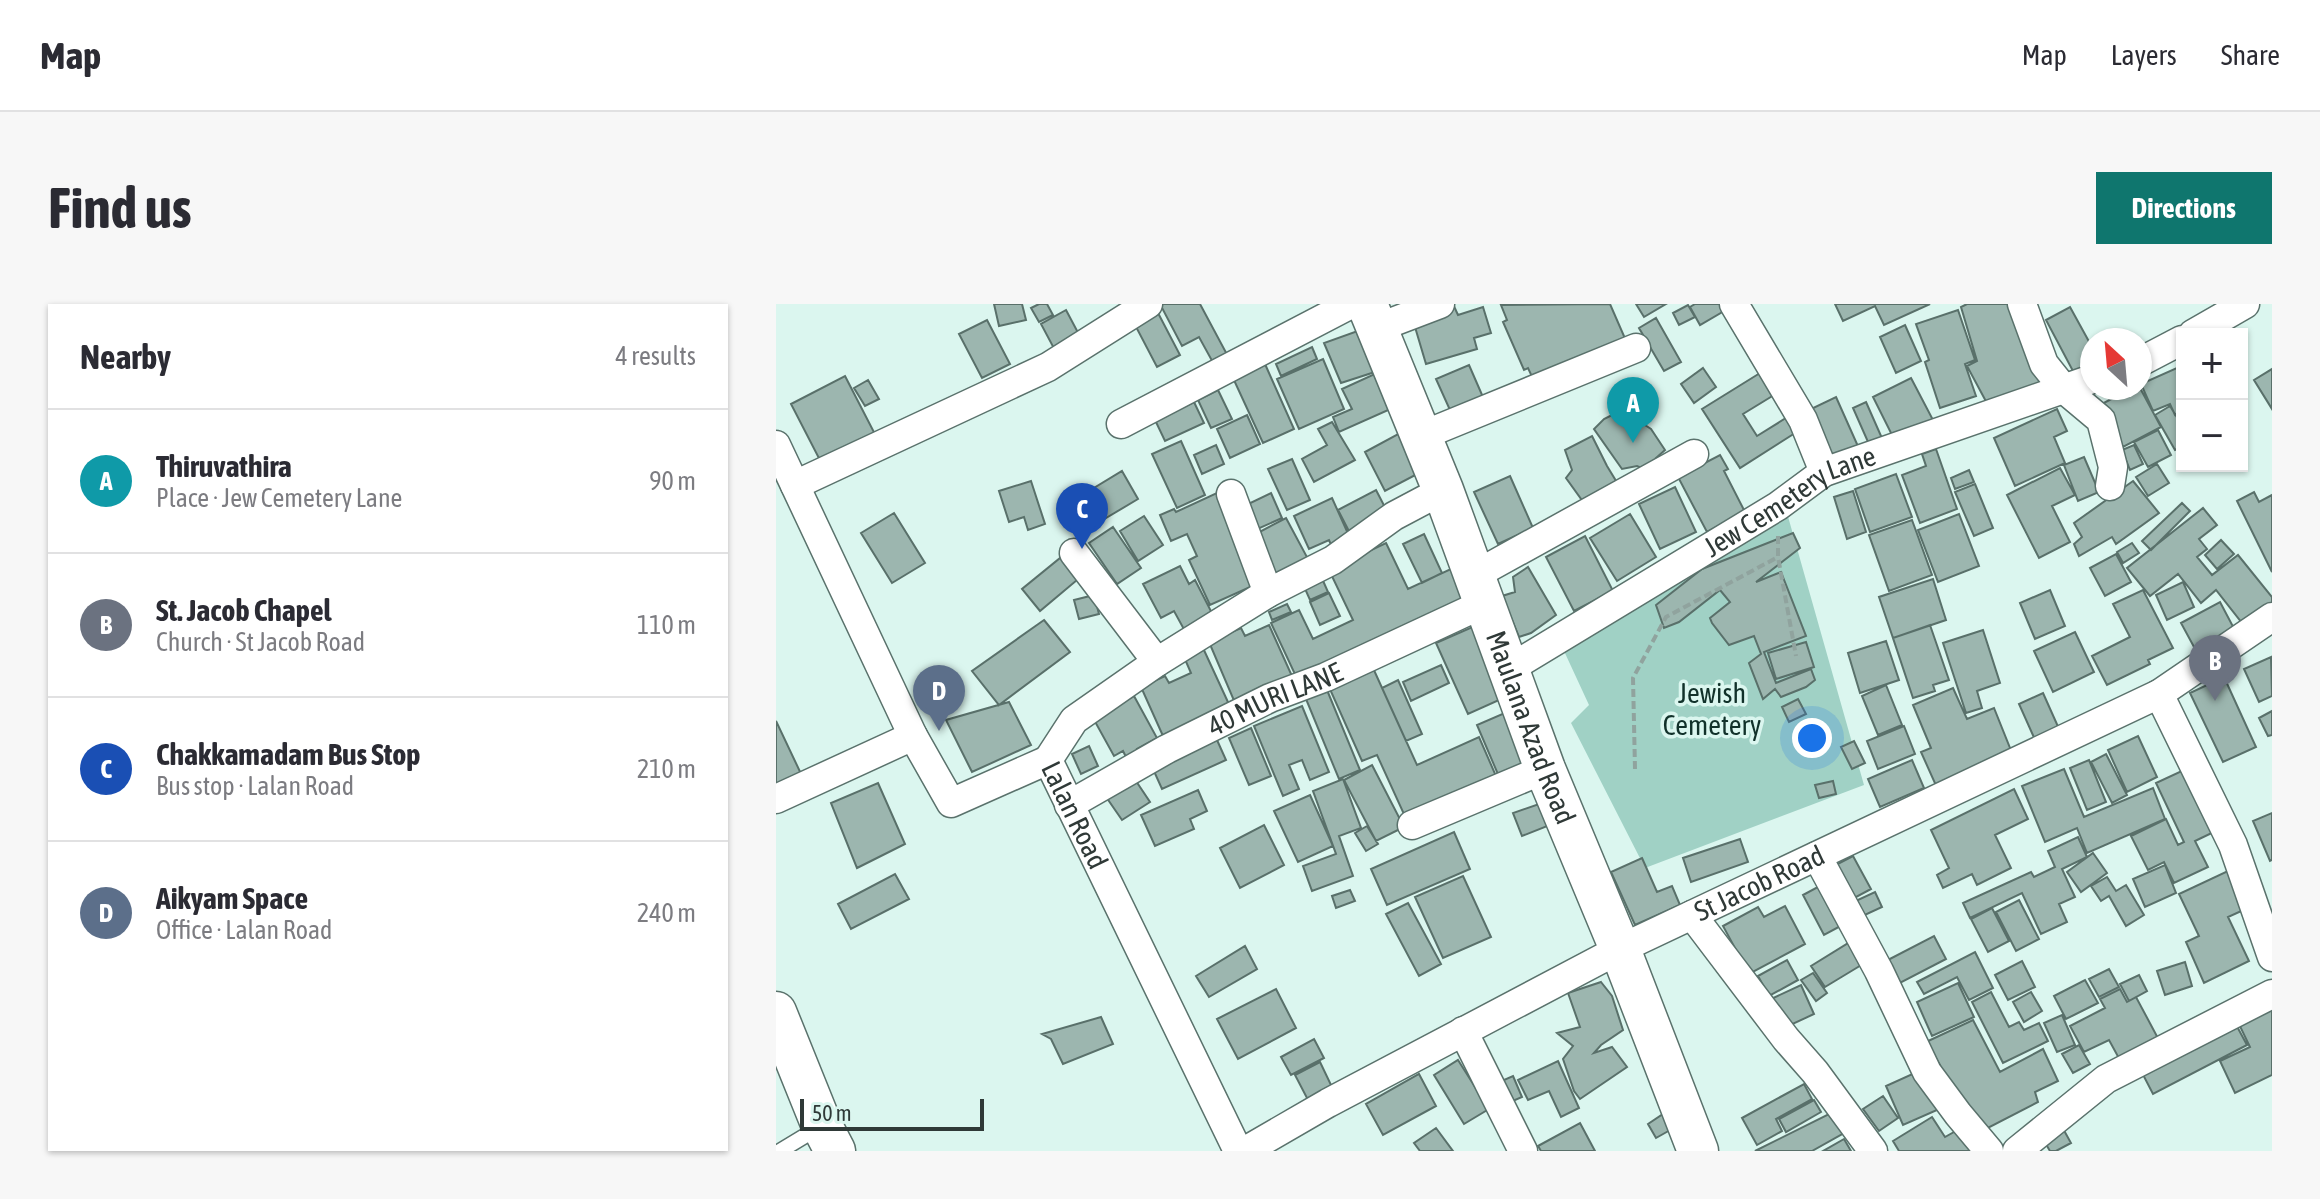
<!DOCTYPE html>
<meta charset="utf-8">
<style>
body{margin:0;font-family:"Asap Condensed",sans-serif;background:#f7f7f7;color:#2b2b33}
.controls{position:absolute;right:24px;top:24px;display:grid;overflow:hidden;border-radius:0px;box-shadow:0 2px 6px #0004}
.controls button{width:72px;height:72px;display:grid;place-items:center;padding:0;border:0;border-bottom:2px solid #e1e1e2;background:#fff;color:#2b2b33;font:40px sans-serif}
.compass{position:absolute;left:1304px;top:24px;width:72px;height:72px;border-radius:50%;background:#fff;box-shadow:0 2px 6px #0004;rotate:334deg}
.scale{position:absolute;left:24px;bottom:20px;width:184px;box-sizing:border-box;padding-left:8px;border:4px solid #2f3937;border-top:0;font-size:22px;line-height:28px;white-space:nowrap;color:#2f3937;-webkit-text-stroke:6px #dbf6ef;paint-order:stroke}
.you{position:absolute;left:1036px;top:434px;width:28px;height:28px;margin:-20px;border:6px solid #fff;border-radius:50%;background:#1a73e8;box-shadow:0 0 0 12px #1a73e833}
.badge{display:grid;place-items:center;width:52px;height:52px;border-radius:50%;background:#0f766e;color:#fff;font-size:26px;font-weight:700}
.pin{position:absolute;translate:-50% -66px;filter:drop-shadow(0 2px 4px #0008)}
.pin::after{content:'';position:absolute;top:42px;width:28px;height:24px;background:inherit;clip-path:polygon(0 0,100% 0,50% 100%)}
.list{margin:0;padding:0;list-style:none}
h2{display:flex;justify-content:space-between;align-items:center;height:104px;margin:0;padding:0 32px;font-size:34px}
h2 small{font-size:26px;font-weight:400;color:#7c7c81}
.list li{display:grid;grid-template-columns:52px 1fr auto;gap:24px;align-items:center;box-sizing:border-box;height:144px;padding:0 32px;border-top:2px solid #e1e1e2}
.list b{display:block;font-size:30px;white-space:nowrap}
.list p{margin:0;font-size:26px;white-space:nowrap;color:#7c7c81}
.list em{font-size:26px;font-style:normal;color:#7c7c81}
.map{position:relative;flex:none;width:1496px;height:847px;overflow:hidden;border-radius:0px}
header{display:flex;align-items:center;gap:48px;box-sizing:border-box;height:112px;padding:0 40px;background:#fff;border-bottom:2px solid #e1e1e2}
header strong{font-size:38px}
nav{display:flex;gap:44px;margin-inline-start:auto;font-size:28px}
.intro{display:flex;align-items:center;justify-content:space-between;box-sizing:border-box;height:192px;padding:0 48px}
h1{margin:0;font-size:56px}
.button{padding:20px 36px;border-radius:0px;background:#0f766e;color:#fff;font-size:28px;font-weight:700}
main{display:flex;gap:48px;padding:0 48px}
aside{flex:1;background:#fff;border-radius:0px;box-shadow:0 2px 6px #0004}
.map>svg:first-child{display:block}
.green{fill:#a0d1c5}
.building{fill:#9cb6af;stroke:#59706a;stroke-width:2}
.lines{fill:none;stroke-linecap:round;stroke-linejoin:round}
.lane-casing{stroke:#5a726c;stroke-width:17}
.street-casing{stroke:#5a726c;stroke-width:31}
.secondary-casing{stroke:#5a726c;stroke-width:43}
.path{stroke:#90a39e;stroke-width:4;stroke-dasharray:8 4;stroke-linecap:butt}
.lane{stroke:#fff;stroke-width:14}
.street{stroke:#fff;stroke-width:28}
.secondary{stroke:#fff;stroke-width:40}
.labels{text-anchor:middle;dominant-baseline:central;stroke-width:7;stroke-linejoin:round;paint-order:stroke}
.street-label{font-size:28px;fill:#2f3937;stroke:#dbf6ef}
.park-label{font-size:28px;fill:#11312a;stroke:#dbf6ef}
</style>
<header>
<strong>Map</strong>
<nav><a>Map</a><a>Layers</a><a>Share</a></nav>
</header>
<div class="intro"><h1>Find us</h1><a class="button">Directions</a></div>
<main>
<aside>
<h2>Nearby<small>4 results</small></h2>
<ul class="list">
<li><span class="badge" style="background:#0f9aa8">A</span><div><b>Thiruvathira</b><p>Place · Jew Cemetery Lane</p></div><em>90 m</em></li>
<li><span class="badge" style="background:#6b7280">B</span><div><b>St. Jacob Chapel</b><p>Church · St Jacob Road</p></div><em>110 m</em></li>
<li><span class="badge" style="background:#1a4fb4">C</span><div><b>Chakkamadam Bus Stop</b><p>Bus stop · Lalan Road</p></div><em>210 m</em></li>
<li><span class="badge" style="background:#5c6f8a">D</span><div><b>Aikyam Space</b><p>Office · Lalan Road</p></div><em>240 m</em></li>
</ul>
</aside>
<div class="map">
<svg width="1496" height="847" viewBox="0 0 1496 847">
<rect width="100%" height="100%" fill="#dbf6ef"/>
<path class="green" d="M1011,209L1088,481L869,564L795,419L813,401L788,347Z"/>
<path class="building" d="M218,0H246L250,16L223,22Z
M263,0H271L277,11L263,18L255,4Z
M384,0H424L454,56L440,64L423,33L406,42Z
M677,0L682,11L707,3L715,29L698,34L701,45L650,60L636,13Z
M834,0L851,39L759,79L752,64L748,66L727,18L731,16L725,1Z
M860,0H890L868,13Z
M919,0H953L955,3L924,21L914,3Z
M1059,0H1154L1108,21L1099,2L1067,17Z
M1191,0H1232L1266,83L1213,103L1191,62L1201,57L1185,3Z
M912,1L919,13L903,21L897,9Z
M1294,3L1316,43V60L1298,69L1270,16Z
M290,6L307,38L282,52L265,20Z
M1182,6L1199,56L1189,60L1200,92L1164,104L1149,58L1153,56L1140,20Z
M381,7L404,51L381,63L358,19Z
M880,14L905,58L888,67L863,24Z
M211,16L234,60L206,74L183,30Z
M1129,21L1145,57L1120,69L1104,33Z
M590,24L605,66L565,79L548,39Z
M536,43L541,55L505,72L500,60Z
M547,55L568,105L523,125L501,75Z
M489,60L518,125L487,139L457,74Z
M693,61L710,100L678,115L660,75Z
M1403,63L1406,71V108L1399,111L1394,100L1377,107L1365,80Z
M927,64L940,83L918,99L905,80Z
M1496,65V105L1478,76Z
M603,68L619,103L563,128L557,113L576,105L566,85Z
M984,69L998,91L967,110L981,132L1018,109L1027,124L964,164L926,105Z
M69,72L102,136L48,164L15,100Z
M1135,74L1157,116L1118,135L1097,93Z
M92,76L103,95L89,102L78,84Z
M1356,84H1364L1385,123L1347,143L1324,101Z
M442,86L456,115L435,124L422,96Z
M1060,93L1085,149L1058,161L1033,106Z
M418,98L428,119L389,137L379,116Z
M1090,98L1109,141L1096,147L1077,104Z
M1394,102L1402,115L1406,113V143L1399,146L1379,111Z
M1281,105L1291,127L1278,133L1289,159L1239,182L1218,134Z
M840,109L845,114L861,116L875,125L889,146L880,154L884,158L868,165L861,162L846,165L818,125L828,115Z
M471,111L484,140L454,154L441,125Z
M556,118L579,156L538,178L526,155L551,141L542,125Z
M1382,126L1395,151L1372,163L1358,138Z
M624,129L645,168L609,187L589,148Z
M816,132L831,162L845,185L808,199L790,174L796,166L789,146Z
M405,137L429,191L401,204L376,150Z
M440,141L448,160L426,170L418,151Z
M1358,141L1367,160L1354,166L1346,146Z
M1160,145L1181,205L1144,219L1126,171L1150,162L1146,150Z
M944,151L952,165L948,167L969,208L931,228L902,173Z
M1308,153L1323,188L1302,197L1288,161Z
M516,155L534,196L511,206L492,165Z
M1381,160L1393,179L1372,192L1360,173Z
M1284,164L1299,191L1276,202L1294,238L1263,254L1231,191Z
M1193,166L1198,178L1179,185L1175,174Z
M346,167L362,195L320,220L303,193Z
M1120,170L1136,213L1094,228L1079,185Z
M734,172L757,224L722,240L698,188Z
M255,177L269,220L252,226L248,213L233,218L223,187Z
M1357,177L1383,209L1340,240L1336,233L1303,252L1298,240L1306,233L1298,219Z
M1199,180L1217,224L1198,232L1179,188Z
M899,183L920,228L884,245L863,200Z
M600,186L614,213L576,233L562,206Z
M1077,187L1090,228L1071,235L1058,193Z
M443,188L481,280L434,301L413,256L421,252L411,230L395,237L384,211L398,205L400,208Z
M1478,188L1483,198L1496,191V268L1461,197Z
M495,189L506,214L477,227L466,203Z
M556,194L574,234L556,243L553,236L533,245L518,212Z
M1406,199L1414,207L1375,246L1366,237Z
M1427,204L1441,221L1423,235L1431,245L1421,253L1436,271L1462,251L1496,293V303L1470,324L1440,286L1425,299L1402,270L1374,292L1351,264Z
M118,209L149,259L116,279L85,229Z
M854,210L880,253L841,277L814,234Z
M1183,210L1203,262L1162,278L1142,226Z
M368,212L387,241L362,257L344,227Z
M510,214L532,255L496,275L474,233Z
M1136,216L1156,271L1113,287L1093,231Z
M337,223L365,264L341,280L313,239Z
M1017,229L1024,244L980,278L1005,268L1030,332L988,348L1000,379L1035,365L1039,376L1030,383L1005,393L999,385L987,395L973,359L985,350L978,332L953,341L936,319L934,314L954,298L944,286L903,318L888,324L880,301L926,265Z
M648,230L666,269L646,279L627,240Z
M809,232L837,287L798,307L770,253Z
M1445,236L1458,250L1441,265L1429,251Z
M610,239L632,285L677,264L691,294L524,381L495,319L523,306L537,335L577,316L553,266Z
M1356,239L1363,249L1347,259L1341,248Z
M289,250L307,271L264,307L246,285Z
M1340,250L1355,278L1329,292L1314,264Z
M404,262L413,280L419,276L439,315L410,329L398,307L385,314L367,280Z
M752,263L780,311L755,329L743,333L726,292L739,288L737,273Z
M544,270L552,288L534,296L526,278Z
M1157,275L1170,316L1117,334L1103,293Z
M1407,278L1418,303L1391,316L1380,291Z
M1274,286L1289,322L1259,335L1244,299Z
M1367,286L1397,344L1372,356L1374,360L1331,381L1316,352L1354,333L1337,300Z
M553,289L564,312L544,321L534,298Z
M318,291L323,310L303,315L298,296Z
M1444,298L1462,332L1424,354L1405,319Z
M511,300L515,308L496,316L493,308Z
M268,316L294,348L223,401L196,367Z
M493,321L520,381L462,406L433,338L465,324L469,332Z
M701,321L732,392L692,410L660,339Z
M1154,321L1173,376L1157,381L1159,387L1137,394L1117,334Z
M1207,326L1224,379L1201,387L1206,404L1190,409L1167,339Z
M1299,328L1318,368L1277,388L1258,347Z
M1110,337L1123,376L1084,389L1072,349Z
M1030,338L1038,363L1000,375L992,349Z
M427,344L457,409L387,432L365,383L389,372L393,379L415,369L408,353Z
M1495,353L1496,392L1483,398L1468,365Z
M665,361L673,379L635,397L627,378Z
M597,364L641,461L703,433L723,479L632,519L601,451L586,457L553,383Z
M1448,373L1480,443L1447,458L1414,389Z
M622,376L646,430L630,437L606,384Z
M1110,381L1126,421L1102,431L1086,392Z
M1177,384L1191,415L1218,404L1238,454L1162,486L1145,448L1155,444L1137,401Z
M551,386L584,466L563,475L530,395Z
M1267,389L1284,427L1260,438L1243,400Z
M358,392L381,434L361,445L366,455L354,461L347,447L338,452L317,414Z
M1022,395L1030,410L1013,418L1006,403Z
M233,398L255,441L196,468L170,416Z
M526,402L553,468L534,476L526,456L513,461L523,485L507,492L478,422Z
M1496,407V431L1492,432L1483,414Z
M731,408L754,463L724,475L701,421Z
M0,417L27,474L0,487Z
M1128,422L1139,450L1102,465L1091,437Z
M475,424L495,472L473,481L453,434Z
M1362,432L1381,473L1351,488L1332,446Z
M441,436L450,456L386,485L377,465Z
M1078,437L1089,459L1076,465L1065,443Z
M313,442L322,462L305,470L296,450Z
M1330,450L1351,491L1336,499L1315,458Z
M1136,456L1148,484L1104,503L1092,475Z
M1313,456L1330,498L1311,506L1294,464Z
M596,461L628,523L600,537L568,476Z
M1288,465L1308,513L1377,484L1389,515L1311,549L1301,524L1269,538L1246,482Z
M1410,465L1442,526L1419,537L1432,563L1398,579L1388,558L1372,566L1355,532L1390,515L1402,541L1408,538L1380,479Z
M354,468L374,498L346,516L326,487Z
M567,475L585,524L563,532L577,572L536,587L527,562L560,550L537,487Z
M1057,477L1060,490L1043,494L1039,481Z
M102,479L129,540L81,564L55,499Z
M1238,485L1252,515L1219,531L1235,564L1201,581L1196,570L1167,584L1161,571L1173,564L1155,526Z
M422,486L431,507L414,515L418,525L379,542L365,511Z
M534,491L557,542L522,558L498,507Z
M766,499L774,521L746,532L737,509Z
M1496,509V556L1494,557L1477,517Z
M488,521L508,561L464,584L444,544Z
M591,522L602,540L590,547L579,529Z
M678,528L694,565L611,601L595,565Z
M1302,533L1311,553L1286,565L1299,593L1283,600L1291,618L1265,630L1246,589L1194,614L1187,599L1255,568L1258,573L1279,563L1272,547Z
M964,535L972,558L915,578L907,554Z
M1317,549L1331,569L1305,588L1291,568Z
M1077,552L1095,585L1069,599L1052,565Z
M866,554L881,588L896,582L904,601L859,621L835,568Z
M1389,561L1400,589L1369,603L1357,575Z
M1454,566L1472,604L1452,613L1473,657L1428,679L1410,638L1423,632L1403,590Z
M119,570L133,595L75,625L62,600Z
M687,572L715,633L667,654L639,593Z
M1331,573L1340,587L1350,581L1368,611L1350,622L1333,592L1325,597L1315,582Z
M1051,578L1072,618L1048,631L1027,591Z
M574,586L579,597L560,604L556,592Z
M1099,588L1106,603L1078,616L1071,601Z
M1243,596L1263,635L1240,647L1220,608Z
M632,599L665,660L643,672L610,610Z
M1009,602L1029,640L973,670L947,622L982,603L988,613Z
M1216,604L1233,637L1212,648L1195,615Z
M1158,632L1170,655L1120,681L1108,658Z
M1074,638L1087,660L1049,683L1035,662Z
M469,642L481,665L433,693L420,672Z
M1199,648L1217,684L1193,696L1181,673L1148,690L1141,678Z
M1011,656L1022,676L993,692L982,672Z
M1246,657L1259,683L1232,696L1219,671Z
M1409,658L1416,682L1389,691L1381,667Z
M1333,665L1343,683L1323,693L1313,675Z
M1037,669L1051,689L1040,697L1025,676Z
M1363,671L1371,687L1353,697L1344,680Z
M1309,676L1322,699L1290,715L1278,692Z
M825,678L836,692L847,726L825,741L818,749L836,743L851,763L804,795L798,787L787,755L797,742L781,729L804,723L792,689Z
M1182,679L1198,713L1156,732L1141,698Z
M1025,681L1038,710L1008,724L995,695Z
M500,685L520,724L462,755L441,715Z
M1344,685L1351,698L1360,693L1384,738L1345,758L1333,736L1308,748L1294,722L1329,704L1324,695Z
M1215,688L1233,723L1243,718L1248,726L1263,719L1272,737L1227,759L1196,698Z
M1255,688L1266,707L1248,718L1237,698Z
M1493,700L1496,707V771L1459,789L1444,757L1474,743L1461,716Z
M1286,711L1299,741L1281,748L1268,719Z
M325,713L337,740L287,760L275,735L266,730Z
M1457,715L1471,741L1377,790L1363,763Z
M1197,716L1224,768L1267,745L1282,777L1259,788L1262,798L1204,828L1156,768L1164,761L1150,738Z
M538,735L548,754L515,771L505,753Z
M1303,741L1314,760L1297,769L1286,750Z
M682,756L713,805L688,820L658,771Z
M782,757L803,804L785,813L773,787L752,796L742,776Z
M544,758L556,783L532,796L519,771Z
M1143,767L1161,806L1127,821L1110,782Z
M643,770L660,802L607,831L590,800Z
M737,772L746,793L730,800L721,779Z
M1028,780L1036,795L1000,815L1006,827L981,841L966,814Z
M1107,792L1122,814L1103,827L1087,805Z
M1038,796L1045,808L1010,828L1003,815Z
M1057,808L1068,829L1036,847H979Z
M887,810L896,825L880,834L872,820Z
M1156,813L1169,833L1187,823L1202,847H1123L1117,837Z
M804,819L819,847H765L762,842Z
M1285,821L1295,839L1280,847H1274L1265,832Z
M660,824L677,847H644L638,839Z
M1068,835L1075,847H1047Z"/>
<g class="lines">
<g class="lane-casing">
<path id="lane" d="M4,847L42,824"/>
</g>
<g class="street-casing">
<g id="street">
<path d="M958,0L1027,116L1048,168"/>
<path d="M1246,0L1268,60L1288,85L1325,116L1337,163L1334,182"/>
<path d="M601,24L664,0"/>
<path d="M1417,30L1469,0"/>
<path d="M1364,58L1406,36"/>
<path d="M345,120L575,0"/>
<path d="M645,132L860,44"/>
<path id="s1" d="M0,141L137,432L175,499L272,456L462,847"/>
<path d="M19,181L272,63L372,0"/>
<path d="M455,190L492,289"/>
<path d="M298,249L381,358"/>
<path d="M699,271L918,150"/>
<path id="s2" d="M733,365L1002,202L1048,168L1316,75"/>
<path d="M1383,390L1457,541L1496,653"/>
<path d="M272,456L298,416L381,358L492,289L557,256L618,212L667,186"/>
<path d="M0,495L137,432"/>
<path id="s3" d="M293,501L391,445L494,394L550,373L709,299"/>
<path d="M636,521L769,465"/>
<path d="M1041,552L1103,667L1151,768L1182,810L1213,847"/>
<path d="M916,611L1010,735L1039,768L1097,847"/>
<path d="M687,727L747,847"/>
<path id="s4" d="M469,847L552,799L844,645L1383,390L1496,313"/>
<path d="M1241,847L1330,775L1496,690"/>
</g>
</g>
<g class="secondary-casing">
<g id="secondary">
<path id="s5" d="M591,0L667,186L769,465L844,645L922,847"/>
<path d="M0,708L46,822L59,847"/>
</g>
</g>
<path class="path" d="M1002,232V253L1020,352
M859,465L857,374L890,313L1002,253"/>
<use href="#lane" class="lane"/>
<use href="#street" class="street"/>
<use href="#secondary" class="secondary"/>
</g>
<g class="labels">
<g class="street-label">
<text stroke="none"><textPath href="#s2" startOffset="328">Jew Cemetery Lane</textPath></text>
<text stroke="none"><textPath href="#s3" startOffset="232">40 MURI LANE</textPath></text>
<text stroke="none"><textPath href="#s5" startOffset="454">Maulana Azad Road</textPath></text>
<text stroke="none"><textPath href="#s1" startOffset="566">Lalan Road</textPath></text>
<text stroke="none"><textPath href="#s4" startOffset="580">St Jacob Road</textPath></text>
</g>
<g class="park-label">
<text x="936" y="389">Jewish<tspan x="936" dy="32">Cemetery</tspan></text>
</g>
</g>
</svg>
<div class="controls">
<button>+</button>
<button>−</button>
</div>
<svg class="compass" viewBox="-18 -18 36 36"><path d="M0-13l5 13h-10z" fill="#e53935"/><path d="M0 13l5-13h-10z" fill="#7c7c81"/></svg>
<div class="scale">50 m</div>
<div class="you"></div>
<div class="pin badge" style="left:857px;top:139px;background:#0f9aa8">A</div>
<div class="pin badge" style="left:1439px;top:397px;background:#6b7280">B</div>
<div class="pin badge" style="left:306px;top:245px;background:#1a4fb4">C</div>
<div class="pin badge" style="left:163px;top:427px;background:#5c6f8a">D</div>
</div>
</main>
